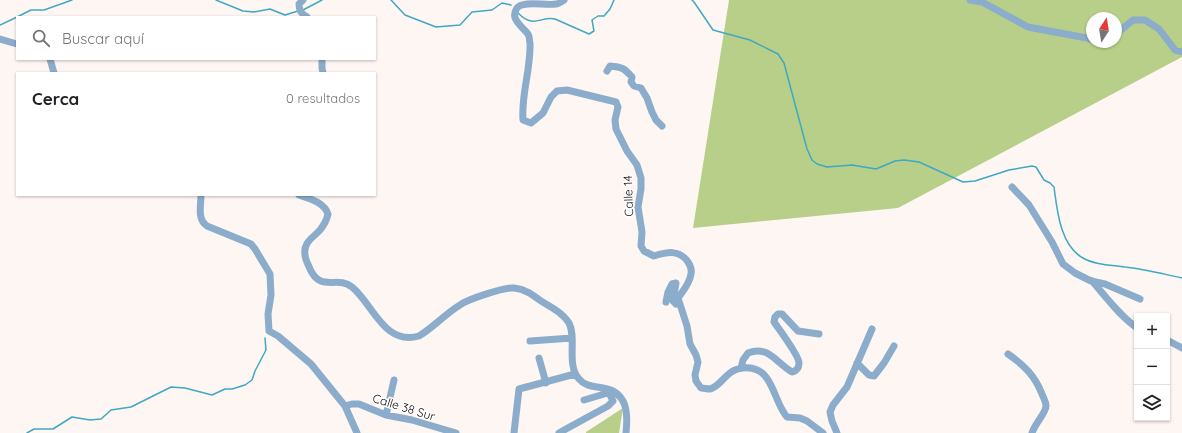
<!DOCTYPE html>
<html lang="es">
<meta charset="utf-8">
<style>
body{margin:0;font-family:Quicksand,sans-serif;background:#f2f2f2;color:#202124}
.controls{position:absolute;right:12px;bottom:12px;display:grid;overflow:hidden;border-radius:0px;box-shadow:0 1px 3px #0004}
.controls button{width:36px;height:36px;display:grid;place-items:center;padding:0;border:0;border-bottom:1px solid #e0e0e0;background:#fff;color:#202124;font:20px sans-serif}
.compass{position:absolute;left:1086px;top:12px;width:36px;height:36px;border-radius:50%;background:#fff;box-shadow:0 1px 3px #0004;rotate:12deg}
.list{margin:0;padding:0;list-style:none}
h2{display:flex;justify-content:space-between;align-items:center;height:52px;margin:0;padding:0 16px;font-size:17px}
h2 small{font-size:13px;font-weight:400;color:#757577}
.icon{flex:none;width:22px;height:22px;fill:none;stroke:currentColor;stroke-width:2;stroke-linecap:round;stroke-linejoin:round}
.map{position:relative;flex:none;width:1182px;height:433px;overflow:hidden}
.search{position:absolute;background:#fff;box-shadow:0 1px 3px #0004;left:16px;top:16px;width:360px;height:44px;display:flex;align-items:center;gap:10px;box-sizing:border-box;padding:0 14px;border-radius:0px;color:#757577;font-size:15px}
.panel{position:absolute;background:#fff;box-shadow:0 1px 3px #0004;left:16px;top:72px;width:360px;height:124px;border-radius:0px}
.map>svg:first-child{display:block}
.green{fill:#b7cf88;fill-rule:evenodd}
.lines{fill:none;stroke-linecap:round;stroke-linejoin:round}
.stream{stroke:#40a8c3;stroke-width:1.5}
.minor{stroke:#8caccb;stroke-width:7}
.labels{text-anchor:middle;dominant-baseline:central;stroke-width:3;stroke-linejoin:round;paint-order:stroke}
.street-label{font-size:12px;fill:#130f0d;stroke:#fff}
</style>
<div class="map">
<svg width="1182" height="433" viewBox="0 0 1182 433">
<rect width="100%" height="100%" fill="#fef6f3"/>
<path class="green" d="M729,0H1182V57L898,208L693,228ZM1092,18H1116V42H1092Z
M623,408L619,433H586V432Z"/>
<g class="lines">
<path class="stream" d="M216,0L243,11L254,12L270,9L285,15L298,11
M391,0L405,15L436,27L460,25L472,12L492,10L502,3L511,5
M692,0L694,2L713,30L750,40L778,54L784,63L807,149L812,160L817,164L827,167L852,165L876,169L895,161L904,160L919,162L963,182L975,181L1009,170L1032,166L1036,167L1044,180L1050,183L1054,187C1057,209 1060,246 1083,258C1095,265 1111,265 1125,267C1144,269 1163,274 1182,278
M303,10L322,0
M518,13C535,30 541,15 555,19L589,34L594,31L592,20L598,16H604L610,9L614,0
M17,17L31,10H44L72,0
M0,25L17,17
M27,433L34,429H53L72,417L90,420L101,419L111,410L131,407L171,387L185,388L212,395L225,389H232L245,385L252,380L255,371L266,350L265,338"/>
<path class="minor" d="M303,0L299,4C299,11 301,13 307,17
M564,0C561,2 559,4 556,4C546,6 523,0 517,8C509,19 523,27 528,34C530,37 529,40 530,43C531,69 521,94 523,120L531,123L543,113L551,97L557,91L567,90L616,102L618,107L615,120L616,129L627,151L637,165L641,178V189L638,207L642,232L641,246L644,251L654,256C667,252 679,249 688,262C690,265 692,269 691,274C690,283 683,291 678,298L687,326L690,344L696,355L698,362L695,375L696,381L701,388C704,388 707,389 710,389C722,386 726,369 743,368C774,365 772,400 787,417L800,418L807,421L823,433
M970,0L982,2L1028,27L1092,39
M1116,34L1133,20H1145L1159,29L1175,50L1182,52
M0,39L17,44
M50,59L54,73
M322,59V68L323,73
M607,71L610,66C622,67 624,68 632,77L631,82L634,86L641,88L647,98L652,112L656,120L662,126
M1012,187L1029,205L1052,242L1063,264L1075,273L1091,281L1105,284L1140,299
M201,195C201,206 197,219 207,226L251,244L255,249L270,274L271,295L268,314L269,331L278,336L311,364L345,406L357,433
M299,195C310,199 324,202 328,214C327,219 324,225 320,230C313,238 303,242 305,255C305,259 308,264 310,269C321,293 337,275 352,287C373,304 384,346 419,336C434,327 445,314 460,305C468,299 505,287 514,288C525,289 533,295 541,301C551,307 563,313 569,323C577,338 566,365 579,379C586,387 594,386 603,388C628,392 628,414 626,433
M1092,281C1106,297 1119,315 1137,328
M666,302L668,292L672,284L676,283L673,301L676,304
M1167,340L1182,348
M530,341L572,338
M1008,354C1024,365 1035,376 1042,394C1043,397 1046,402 1046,406C1046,413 1035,423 1032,433
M539,358L546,383
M857,363L869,375L874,376L884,363L894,346
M741,368L743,360L748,353C769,345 776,363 792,372C796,371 799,368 799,363C799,356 779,329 774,322L775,317L778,314H782L798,331L819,334
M584,400L611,392
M345,406L352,404H359L386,415L412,420L456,433
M386,415L394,380
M514,433L519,389L575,374
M559,433L566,429L608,406L613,401L610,395L612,391
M837,433L832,421L830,412L833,405L847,387L872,329"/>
</g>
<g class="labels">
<g class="street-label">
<text transform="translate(628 196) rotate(-92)">Calle 14</text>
<text transform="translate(404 407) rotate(17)">Calle 38 Sur</text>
</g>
</g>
</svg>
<div class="controls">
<button>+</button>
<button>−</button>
<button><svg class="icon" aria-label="layers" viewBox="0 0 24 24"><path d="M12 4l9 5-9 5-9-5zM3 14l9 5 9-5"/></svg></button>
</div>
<svg class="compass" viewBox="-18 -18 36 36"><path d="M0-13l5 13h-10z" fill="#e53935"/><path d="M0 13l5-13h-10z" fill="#757577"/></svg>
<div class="search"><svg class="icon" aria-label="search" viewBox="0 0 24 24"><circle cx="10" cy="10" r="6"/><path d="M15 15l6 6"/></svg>Buscar aquí</div>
<section class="panel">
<h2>Cerca<small>0 resultados</small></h2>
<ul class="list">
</ul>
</section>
</div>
